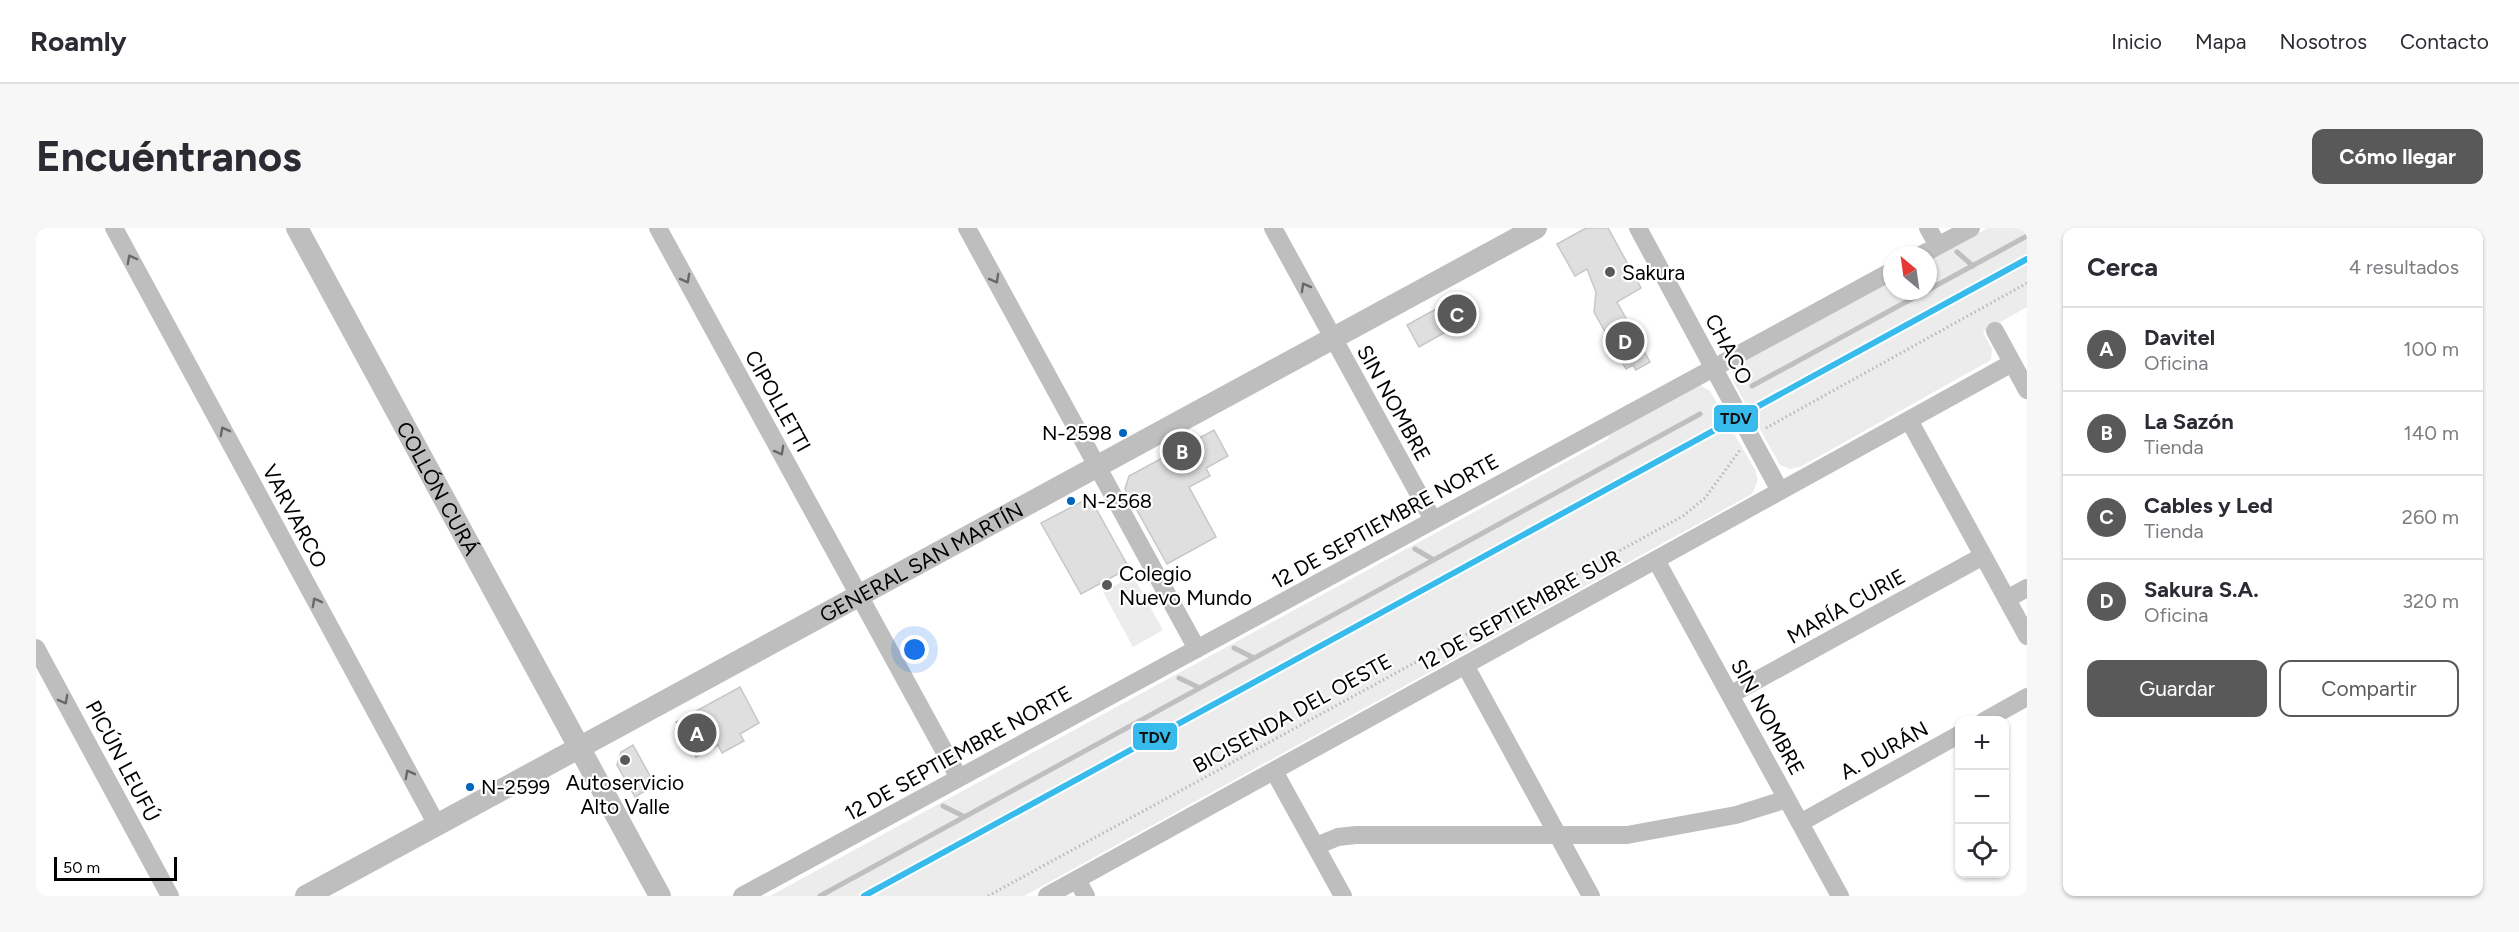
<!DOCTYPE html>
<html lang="es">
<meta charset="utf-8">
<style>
body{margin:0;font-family:Figtree,sans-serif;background:#f7f7f7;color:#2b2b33}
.controls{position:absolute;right:18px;bottom:18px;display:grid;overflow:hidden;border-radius:12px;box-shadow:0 2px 4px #0004}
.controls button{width:54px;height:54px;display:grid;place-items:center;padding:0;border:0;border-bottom:2px solid #e1e1e2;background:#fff;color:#2b2b33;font:30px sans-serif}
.compass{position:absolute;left:1847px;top:18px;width:54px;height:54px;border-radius:50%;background:#fff;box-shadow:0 2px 4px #0004;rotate:331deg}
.scale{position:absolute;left:18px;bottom:15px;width:123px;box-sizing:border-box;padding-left:6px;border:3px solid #000;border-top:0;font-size:16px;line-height:21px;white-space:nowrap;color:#000;-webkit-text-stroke:4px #fff;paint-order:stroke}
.you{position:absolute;left:879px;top:422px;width:21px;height:21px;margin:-15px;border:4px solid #fff;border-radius:50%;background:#1a73e8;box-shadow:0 0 0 9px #1a73e833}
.badge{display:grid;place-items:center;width:39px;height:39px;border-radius:50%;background:#595959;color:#fff;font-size:20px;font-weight:700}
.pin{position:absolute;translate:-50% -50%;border:3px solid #fff;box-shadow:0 2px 6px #0006}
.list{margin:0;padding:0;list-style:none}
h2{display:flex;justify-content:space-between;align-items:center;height:78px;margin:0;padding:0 24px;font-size:26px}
h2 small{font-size:20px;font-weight:400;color:#7c7c81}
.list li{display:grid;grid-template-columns:39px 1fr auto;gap:18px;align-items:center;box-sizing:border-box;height:84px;padding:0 24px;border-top:2px solid #e1e1e2}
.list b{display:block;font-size:22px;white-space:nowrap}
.list p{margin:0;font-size:20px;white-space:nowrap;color:#7c7c81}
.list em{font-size:20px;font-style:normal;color:#7c7c81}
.actions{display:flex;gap:12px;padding:18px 24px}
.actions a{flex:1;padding:14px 0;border:2px solid #595959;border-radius:12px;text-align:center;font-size:21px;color:#595959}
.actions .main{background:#595959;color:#fff}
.icon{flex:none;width:33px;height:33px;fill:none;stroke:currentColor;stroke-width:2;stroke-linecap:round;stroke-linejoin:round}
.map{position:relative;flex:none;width:1991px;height:668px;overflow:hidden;border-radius:12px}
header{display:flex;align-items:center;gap:36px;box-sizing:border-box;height:84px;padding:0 30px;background:#fff;border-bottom:2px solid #e1e1e2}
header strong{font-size:28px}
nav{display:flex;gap:33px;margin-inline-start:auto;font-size:21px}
.intro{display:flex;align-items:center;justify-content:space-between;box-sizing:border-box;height:144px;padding:0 36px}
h1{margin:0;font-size:42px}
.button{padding:15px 27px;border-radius:12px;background:#595959;color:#fff;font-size:21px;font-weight:700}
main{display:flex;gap:36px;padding:0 36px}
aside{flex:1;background:#fff;border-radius:12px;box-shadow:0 2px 4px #0004}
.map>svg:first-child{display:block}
.green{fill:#ececec}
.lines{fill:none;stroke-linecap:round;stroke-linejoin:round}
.stream{stroke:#bfbfbf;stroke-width:5}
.building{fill:#dfdfdf;stroke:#c7c7c7;stroke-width:1.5}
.path{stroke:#b9b9b9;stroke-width:3;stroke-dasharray:1.5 3;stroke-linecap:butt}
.minor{stroke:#bebebe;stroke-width:18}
.major{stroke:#bebebe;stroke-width:22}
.rail-1-casing{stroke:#fff;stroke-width:10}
.rail-1{stroke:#37bbed;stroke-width:6}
.oneway{stroke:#686868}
.poi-dot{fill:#595959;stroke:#fff;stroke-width:2}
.bus-dot{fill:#0065bd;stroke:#fff;stroke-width:2}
.labels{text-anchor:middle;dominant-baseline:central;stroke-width:4.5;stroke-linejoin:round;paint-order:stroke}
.bus-label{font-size:20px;fill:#000;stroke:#fff;text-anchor:start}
.poi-label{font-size:21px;fill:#000;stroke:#fff;text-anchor:start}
.street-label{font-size:21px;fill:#000;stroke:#fff}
.line-badge{stroke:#fff;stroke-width:2}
.pale-badge-label{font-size:16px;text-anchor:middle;font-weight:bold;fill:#111}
</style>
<header>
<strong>Roamly</strong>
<nav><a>Inicio</a><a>Mapa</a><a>Nosotros</a><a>Contacto</a></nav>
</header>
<div class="intro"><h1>Encuéntranos</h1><a class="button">Cómo llegar</a></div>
<main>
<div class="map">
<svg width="1991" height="668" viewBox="0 0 1991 668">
<rect width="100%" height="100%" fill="#fff"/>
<path class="green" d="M1952,0H1991V79L1947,104L1956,121L1955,132L1766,238L1754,241L1744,237L1697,153V143L1700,138L1856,52V63H1892V33Z
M1664,157L1674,163L1719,242L1722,252L1716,266L988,668H734L1572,211L1575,202Z
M1097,348L1127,402L1097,419L1067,364Z"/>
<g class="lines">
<path class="stream" d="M1921,24L1937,38
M1892,62L1991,8
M1716,158L1890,63
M1379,321L1398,332
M1198,420L1218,430
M1143,450L1164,460
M907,578L929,589
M784,668L1664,186"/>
</g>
<path class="building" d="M1550,0H1572L1605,60L1581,74L1614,134L1600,142L1597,137L1590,141L1558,84L1560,64L1551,41L1539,48L1521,16Z
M1427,66L1441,92L1416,106L1413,102L1383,119L1371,97Z
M1178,202L1192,228L1170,240L1174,248L1153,259L1180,309L1131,336L1089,261L1093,248Z
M1047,273L1058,277L1093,340L1045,366L1005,295Z
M704,459L723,495L704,506L708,513L686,525L682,517L660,529L640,494Z
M597,517L619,557L599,569L581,537L585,524Z"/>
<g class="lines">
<path class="path" d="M1730,200L1991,55
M952,668L1647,288L1669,270L1704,222"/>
<path class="minor" d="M78,0L401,597
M622,0L923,550
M931,0L1161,421
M1237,0L1397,292
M1602,0L1744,263
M1892,0L1902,18
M1885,27L1935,0
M1959,103L1991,162
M1873,192L1991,408
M1620,332L1804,668
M1971,371L1991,360
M0,420L134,668
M1429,437L1555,668
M1694,467L1947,328
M1948,493L1991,469
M1238,543L1307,668
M1764,595L1924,506
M1280,618L1302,609L1320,607H1591L1700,587L1751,571
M1041,652L1050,668
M706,668L1856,43
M1011,668L1976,135"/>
<g class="major">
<path id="s1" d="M261,0L624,668"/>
<path id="s2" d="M270,668L1500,0"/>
</g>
<g class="rail-1-casing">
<path id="rail-1" d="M828,668L1991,31"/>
</g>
<use href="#rail-1" class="rail-1"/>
</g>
<defs><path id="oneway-chevron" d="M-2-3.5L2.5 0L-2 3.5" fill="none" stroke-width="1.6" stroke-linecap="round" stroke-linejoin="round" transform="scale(1.5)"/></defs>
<g class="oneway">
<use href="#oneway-chevron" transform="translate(95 31) rotate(-118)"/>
<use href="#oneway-chevron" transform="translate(650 51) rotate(61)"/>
<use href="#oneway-chevron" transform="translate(959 51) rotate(61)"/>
<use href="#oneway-chevron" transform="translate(1269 59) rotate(-119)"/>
<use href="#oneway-chevron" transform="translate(188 203) rotate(-118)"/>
<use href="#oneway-chevron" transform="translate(744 223) rotate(61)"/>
<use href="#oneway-chevron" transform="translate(280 374) rotate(-118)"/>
<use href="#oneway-chevron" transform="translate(28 472) rotate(62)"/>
<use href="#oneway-chevron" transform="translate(373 546) rotate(-118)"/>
</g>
<g class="poi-dot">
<circle cx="1574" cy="44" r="6"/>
<circle cx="1071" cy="357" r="6"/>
<circle cx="589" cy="532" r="6"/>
</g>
<g class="bus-dot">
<circle cx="1087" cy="205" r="5"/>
<circle cx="1035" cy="273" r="5"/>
<circle cx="434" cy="559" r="5"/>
</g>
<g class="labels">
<g class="bus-label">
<text x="1076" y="205" text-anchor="end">N-2598</text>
<text x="1046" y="273">N-2568</text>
<text x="445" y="559">N-2599</text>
</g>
<g class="poi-label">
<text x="1586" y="44">Sakura</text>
<text x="1083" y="345">Colegio<tspan x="1083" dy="24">Nuevo Mundo</tspan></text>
<text x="589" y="554" text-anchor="middle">Autoservicio<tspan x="589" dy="24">Alto Valle</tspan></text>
</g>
<g class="street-label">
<text transform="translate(1693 121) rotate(62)">CHACO</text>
<text transform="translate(742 173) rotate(61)">CIPOLLETTI</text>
<text transform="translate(1358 175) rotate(61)">SIN NOMBRE</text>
<text stroke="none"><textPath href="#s1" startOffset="296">COLLÓN CURÁ</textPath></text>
<text transform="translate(259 288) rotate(62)">VARVARCO</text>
<text transform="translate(1349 293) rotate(-29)">12 DE SEPTIEMBRE NORTE</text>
<text stroke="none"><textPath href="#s2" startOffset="700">GENERAL SAN MARTÍN</textPath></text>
<text transform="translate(1810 378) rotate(-29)">MARÍA CURIE</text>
<text transform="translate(1483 382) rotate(-29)">12 DE SEPTIEMBRE SUR</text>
<text transform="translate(1256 485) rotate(-29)">BICISENDA DEL OESTE</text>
<text transform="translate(1732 489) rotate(61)">SIN NOMBRE</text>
<text transform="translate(1848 522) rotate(-29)">A. DURÁN</text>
<text transform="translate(922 525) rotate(-29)">12 DE SEPTIEMBRE NORTE</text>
<text transform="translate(87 533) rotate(62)">PICÚN LEUFÚ</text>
</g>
</g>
<g class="line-badge">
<rect x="1677" y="176" width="46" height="29" rx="6" fill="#37bbed"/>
<rect x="1096" y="494" width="46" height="29" rx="6" fill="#37bbed"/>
</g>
<g class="pale-badge-label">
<text x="1700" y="196">TDV</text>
<text x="1119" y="515">TDV</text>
</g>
</svg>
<div class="controls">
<button>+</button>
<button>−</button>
<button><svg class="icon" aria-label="locate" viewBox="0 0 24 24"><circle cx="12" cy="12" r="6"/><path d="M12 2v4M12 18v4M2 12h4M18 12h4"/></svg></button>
</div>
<svg class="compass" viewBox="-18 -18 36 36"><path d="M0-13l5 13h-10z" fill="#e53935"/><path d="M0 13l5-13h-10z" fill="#7c7c81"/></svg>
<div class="scale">50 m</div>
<div class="you"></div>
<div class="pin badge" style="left:661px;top:505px">A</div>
<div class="pin badge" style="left:1146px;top:223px">B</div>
<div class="pin badge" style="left:1421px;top:86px">C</div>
<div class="pin badge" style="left:1589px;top:113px">D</div>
</div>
<aside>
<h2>Cerca<small>4 resultados</small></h2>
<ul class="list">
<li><span class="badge">A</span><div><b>Davitel</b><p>Oficina</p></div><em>100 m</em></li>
<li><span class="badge">B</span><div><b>La Sazón</b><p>Tienda</p></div><em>140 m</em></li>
<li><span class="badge">C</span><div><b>Cables y Led</b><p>Tienda</p></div><em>260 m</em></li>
<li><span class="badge">D</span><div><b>Sakura S.A.</b><p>Oficina</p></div><em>320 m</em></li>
</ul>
<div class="actions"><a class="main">Guardar</a><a>Compartir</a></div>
</aside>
</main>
